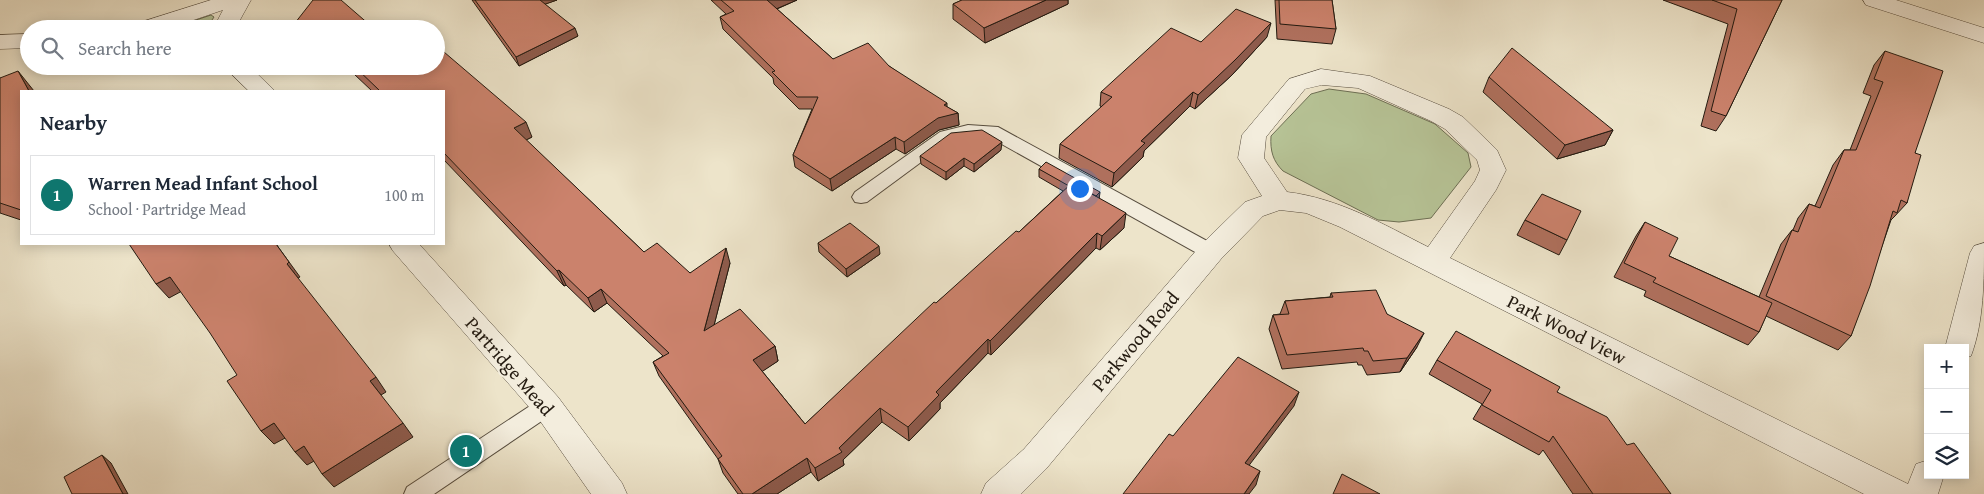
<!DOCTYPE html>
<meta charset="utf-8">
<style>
body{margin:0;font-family:"Gentium Book Plus",serif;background:#f6f6f7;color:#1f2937}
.controls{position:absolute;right:15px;bottom:15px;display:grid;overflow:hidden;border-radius:0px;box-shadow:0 2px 12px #0003}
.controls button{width:45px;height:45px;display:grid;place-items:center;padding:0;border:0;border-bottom:1px solid #e0e1e3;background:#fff;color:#1f2937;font:25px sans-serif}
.you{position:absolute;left:1079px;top:188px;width:18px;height:18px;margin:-12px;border:4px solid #fff;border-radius:50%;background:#1a73e8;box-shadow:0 0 0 8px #1a73e833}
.badge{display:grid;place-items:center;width:32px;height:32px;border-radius:50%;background:#0f766e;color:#fff;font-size:16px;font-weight:700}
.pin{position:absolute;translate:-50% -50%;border:2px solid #fff;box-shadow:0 1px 5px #0006}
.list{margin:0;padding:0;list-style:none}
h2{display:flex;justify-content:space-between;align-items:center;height:65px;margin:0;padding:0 20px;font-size:21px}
h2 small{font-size:16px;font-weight:400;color:#747a83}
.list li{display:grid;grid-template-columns:32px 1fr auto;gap:15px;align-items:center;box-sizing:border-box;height:80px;margin:0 10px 10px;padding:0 10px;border:1px solid #e0e1e3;border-radius:0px}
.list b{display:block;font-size:19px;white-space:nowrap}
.list p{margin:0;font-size:16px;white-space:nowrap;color:#747a83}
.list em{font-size:16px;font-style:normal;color:#747a83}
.icon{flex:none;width:28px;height:28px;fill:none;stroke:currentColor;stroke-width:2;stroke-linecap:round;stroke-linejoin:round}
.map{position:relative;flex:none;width:1984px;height:494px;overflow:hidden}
.search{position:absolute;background:#fff;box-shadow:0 2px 12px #0003;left:20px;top:20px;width:425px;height:55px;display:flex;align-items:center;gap:12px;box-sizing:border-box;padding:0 18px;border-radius:28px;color:#747a83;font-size:19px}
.panel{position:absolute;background:#fff;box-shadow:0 2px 12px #0003;left:20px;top:90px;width:425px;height:155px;border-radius:0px}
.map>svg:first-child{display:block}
.green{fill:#b7c497;stroke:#6d6f54}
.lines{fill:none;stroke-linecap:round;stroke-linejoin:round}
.lane-casing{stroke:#564c3e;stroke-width:2}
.street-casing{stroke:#564c3e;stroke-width:1}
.lane{fill:#f3eddd;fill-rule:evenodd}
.street{fill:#f3eddd;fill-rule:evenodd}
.wall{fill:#af705d;stroke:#231a10}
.shaded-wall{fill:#8e5b4c;stroke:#231a10}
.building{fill:#cb826c;stroke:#231a10}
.labels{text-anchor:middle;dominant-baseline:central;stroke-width:4;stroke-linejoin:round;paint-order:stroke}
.street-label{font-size:19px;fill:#231a10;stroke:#f3eddd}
</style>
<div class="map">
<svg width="1984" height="494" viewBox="0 0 1984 494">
<rect width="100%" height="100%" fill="#ede4ca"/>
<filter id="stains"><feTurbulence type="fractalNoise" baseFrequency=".004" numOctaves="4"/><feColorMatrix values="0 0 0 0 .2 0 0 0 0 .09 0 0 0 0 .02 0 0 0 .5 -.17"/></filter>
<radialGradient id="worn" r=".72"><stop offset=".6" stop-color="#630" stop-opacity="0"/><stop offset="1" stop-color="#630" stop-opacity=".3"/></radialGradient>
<path class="green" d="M211,15L214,17L206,29H169Z
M1329,89L1366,94L1435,124L1468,153L1471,167L1431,218L1399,222L1378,220L1283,171C1273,161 1270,151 1271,136L1311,94Z"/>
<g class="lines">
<g class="lane-casing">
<path id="lane" d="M968,125L998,127L1218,247L1220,252L1218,257L1211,259L1204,257L989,137H968L951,140L867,202L861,203L855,202L852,197L855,192L940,132Z
M547,397L555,400L558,406L555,412L434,494H404L407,487L539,400Z"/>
</g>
<g class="street-casing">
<path id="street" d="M211,0H251L235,29H213L223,10L167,29H132L135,24Z
M1863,0H1896L1984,28V43L1866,5Z
M29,34V48L0,49V35Z
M223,66H249L275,91H249Z
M1321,69L1370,76L1449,109L1463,117L1497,150L1506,170L1496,190L1450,258L1908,484L1916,464L1928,460V475H1944L1938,494H1864L1340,227L1306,213L1280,210L1263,216L1221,259L1046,469L1021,494H981L986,483L1024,449L1201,245L1245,202L1262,196L1238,158L1242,135L1289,79ZM1322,85L1358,88L1431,121L1445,129L1477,160L1480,170L1475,181L1428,247C1383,224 1338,198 1287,192L1264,158L1266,137L1305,89Z
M1984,243C1984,280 1984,322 1971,356L1965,358V348H1945L1970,253L1974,246Z
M389,244H419L558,397L622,483L627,494H591L536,415L393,251Z"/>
</g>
<use href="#lane" class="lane"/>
<use href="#street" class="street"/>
</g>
<path class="wall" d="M472,0H557L545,4L578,36L519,66Z
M711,0H797L777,9L833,59L889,66L947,107L958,113L959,125L939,130L905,154L896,149L832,191L795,167L793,155L812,109H799L774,84L773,78L723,29L720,17L726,14Z
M962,0H1068V4L985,43L953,19V4Z
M1275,0H1332L1336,29L1332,44L1277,39Z
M1663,0H1782L1726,116L1716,131L1701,126L1728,24Z
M295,23L371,26L372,29H298Z
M1267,37L1232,75L1195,109L1190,106L1144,151L1143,157L1112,187L1059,158L1060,144L1102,107L1100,106L1101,92L1201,42Z
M1885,51L1915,153L1907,203L1894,217L1891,220L1851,336L1838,350L1766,316L1759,332L1748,345L1644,296L1646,291L1614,277L1636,236L1645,222L1669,256L1759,297L1781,244L1792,230H1793L1798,218L1809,204L1815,206L1833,165L1844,150H1850L1871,96L1863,93L1874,65Z
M350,66H436L532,137L526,140L644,252L690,273L730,263L714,325L775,346L778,361L762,371L805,424L936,303L1019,232L1063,191L1039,177V169L1099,198L1124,228L1100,250L1096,248L991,355L988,353L940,403V409L909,441L882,422L843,460L844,465L818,481L811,472L777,494H738L723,473L718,459L659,376L653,362L663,356L607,303L594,312L566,285L564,286L444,160V91H372L354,74Z
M1489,77L1613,130L1605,145L1557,159L1483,92Z
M0,78L30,86L21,91V220L0,213Z
M1001,150L974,172L964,166L946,180L921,164L920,156Z
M1525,220L1567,240L1559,255L1517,235Z
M818,243L880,254L847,277L819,252Z
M1331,293L1387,314L1417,347L1400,372L1367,375L1362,365H1358L1357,362L1282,369L1269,329L1273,315L1280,314L1285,301L1330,297Z
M1437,360L1557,392L1627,445L1671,494H1573L1543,450L1539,455L1473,419L1482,404L1429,374Z"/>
<path class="shaded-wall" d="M538,0H557L540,6Z
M767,0H797L769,12Z
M1046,0H1068V4L985,43L984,28Z
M1271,23L1267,37L1232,75L1195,109L1198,95Z
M575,28L578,36L519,66L516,57Z
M18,71L34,91H29Z
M1193,92L1190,106L1144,151L1143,157L1112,187L1114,173L1141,141Z
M947,103V115L958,113L959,125L939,130L905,154L904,142Z
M526,122L532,137L520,143L514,128Z
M1613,130L1605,145L1557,159L1565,145Z
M895,137L896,149L832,191L830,179Z
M1002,142L1001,150L974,172V164Z
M964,158V166L946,180V172Z
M1100,192L1099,200L1093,199Z
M1126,213L1124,228L1100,250L1102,236Z
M1097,233L1096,248L991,355L990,341Z
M276,244L300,277L298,278L287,264Z
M879,246L880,254L847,277L846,269Z
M726,248L730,263L709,345L704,331Z
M559,270L566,285L564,286L557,271Z
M170,277L182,291L169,298L156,284Z
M601,289L607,303L594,312L588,298Z
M1424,333L1417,347L1400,372L1407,358Z
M988,339V353L940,403V409L909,441L908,427L936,392Z
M775,346L778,361L757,375L753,360Z
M376,377L386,392L381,395L370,381Z
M1299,392L1294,406L1241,476L1245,463Z
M880,408L882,422L843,460L844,465L818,481L815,468L839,448Z
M274,423L287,437L274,444L261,431Z
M403,423L413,437L334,487L322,474Z
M304,446L316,460L307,465L295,452Z
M102,455L111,463L128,494H123Z
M807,458L811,472L777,494H752Z
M1260,471L1256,485L1249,494H1244Z"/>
<path class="building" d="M313,0H341L371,26L295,23Z
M475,0H540L575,28L516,57Z
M721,0H767L833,59L868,43L889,66L947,103L944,105L958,113L938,118L904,142L895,137L830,179L793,155L818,97H797L772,72L775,71L720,17L734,11Z
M962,0H1046L984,28L953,4Z
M1279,0H1332L1336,29L1280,24Z
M1712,0H1782L1726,116L1711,111L1737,9Z
M1236,9L1271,23L1235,60L1198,95L1193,92L1141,141L1145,143L1114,173L1060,144L1112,97L1101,92L1171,28L1201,42Z
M1512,48L1613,130L1565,145L1489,77Z
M1885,51L1943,71L1915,153L1921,155L1907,203L1901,200L1897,213L1893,211L1870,286L1851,336L1766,296L1792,230L1798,232L1809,204L1820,208L1844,150H1856L1883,82L1874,79Z
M444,52L526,122L514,128L644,252L657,243L690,273L726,248L704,331L740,309L775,346L753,360L805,424L934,302L936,303L1016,231L1019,232L1072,183L1126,213L1102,236L1097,233L990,341L988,339L936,392L939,395L908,427L880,408L839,448L842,452L815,468L807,458L752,494H743L718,459L722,456L653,362L669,353L601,289L588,298L559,270L557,271L444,153V91H380L354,66H436V56Z
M18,71L29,91H21V210L0,203V78Z
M982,130L1002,142L974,164L964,158L946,172L920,156L951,133Z
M1046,162L1100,192L1096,196L1072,183L1069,186L1039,169Z
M1542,194L1581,211L1567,240L1525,220Z
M1645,222L1678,238L1669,256L1772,303L1759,332L1653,282L1656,278L1624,263Z
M850,223L879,246L846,269L818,243Z
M129,244H276L289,262L287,264L376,377L370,381L403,423L322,474L304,446L295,452L274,423L261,431L227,381L237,375L210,333L170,277L156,284Z
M1376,290L1387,314L1424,333L1407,358L1373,361L1368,351H1364L1363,348L1287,355L1273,315L1289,314L1285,301L1333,297L1331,293Z
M1456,331L1560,387L1557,392L1607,417L1627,445L1634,443L1671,494H1593L1553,436L1549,442L1482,405L1491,390L1437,360Z
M1238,357L1299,392L1245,463L1260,471L1244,494H1123L1169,434L1173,436Z
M102,455L123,494H72L64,477Z
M1342,474L1380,494H1333Z"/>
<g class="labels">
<g class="street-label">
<text transform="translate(1567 329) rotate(27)">Park Wood View</text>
<text transform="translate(1135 341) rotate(-50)">Parkwood Road</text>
<text transform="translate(510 366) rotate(49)">Partridge Mead</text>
</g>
</g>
<rect width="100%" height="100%" filter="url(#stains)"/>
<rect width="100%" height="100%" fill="url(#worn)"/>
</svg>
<div class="controls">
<button>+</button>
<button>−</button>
<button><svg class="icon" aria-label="layers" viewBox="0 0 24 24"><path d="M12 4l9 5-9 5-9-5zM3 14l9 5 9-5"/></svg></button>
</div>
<div class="you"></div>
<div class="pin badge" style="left:466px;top:451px">1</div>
<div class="search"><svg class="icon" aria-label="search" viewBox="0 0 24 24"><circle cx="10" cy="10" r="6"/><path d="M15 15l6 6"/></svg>Search here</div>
<section class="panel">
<h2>Nearby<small></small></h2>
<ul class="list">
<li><span class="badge">1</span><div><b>Warren Mead Infant School</b><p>School · Partridge Mead</p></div><em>100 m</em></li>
</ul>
</section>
</div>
